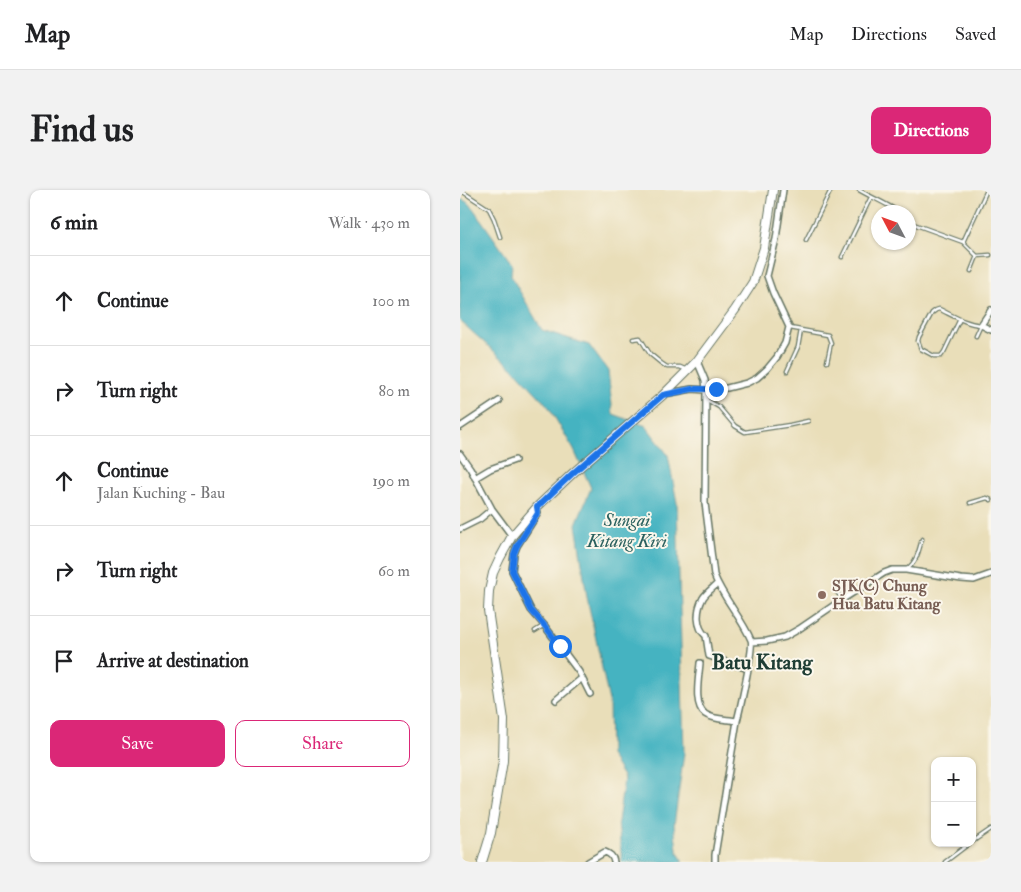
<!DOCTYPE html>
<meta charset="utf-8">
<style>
body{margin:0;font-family:"IM FELL Double Pica",serif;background:#f2f2f2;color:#202124}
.controls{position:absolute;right:15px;bottom:15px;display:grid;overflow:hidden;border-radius:10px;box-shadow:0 1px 4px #0004}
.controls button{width:45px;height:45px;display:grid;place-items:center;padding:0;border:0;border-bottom:1px solid #e0e0e0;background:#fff;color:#202124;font:25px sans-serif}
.compass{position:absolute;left:411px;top:15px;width:45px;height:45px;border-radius:50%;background:#fff;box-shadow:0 1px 4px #0004;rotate:311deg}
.stop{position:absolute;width:15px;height:15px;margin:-11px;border:4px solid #1a73e8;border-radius:50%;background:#fff}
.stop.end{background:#1a73e8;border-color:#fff;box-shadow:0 1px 5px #0008}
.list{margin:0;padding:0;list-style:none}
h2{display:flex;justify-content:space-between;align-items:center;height:65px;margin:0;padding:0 20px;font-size:21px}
h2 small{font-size:16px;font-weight:400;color:#757577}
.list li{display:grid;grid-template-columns:32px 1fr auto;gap:15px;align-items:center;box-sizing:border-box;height:90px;padding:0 20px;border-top:1px solid #e0e0e0}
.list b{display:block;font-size:19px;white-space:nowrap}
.list p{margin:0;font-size:16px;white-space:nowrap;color:#757577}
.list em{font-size:16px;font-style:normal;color:#757577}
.actions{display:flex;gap:10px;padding:15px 20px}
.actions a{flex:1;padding:11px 0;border:1px solid #db2777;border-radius:10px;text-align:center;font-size:18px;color:#db2777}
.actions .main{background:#db2777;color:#fff}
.icon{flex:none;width:28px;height:28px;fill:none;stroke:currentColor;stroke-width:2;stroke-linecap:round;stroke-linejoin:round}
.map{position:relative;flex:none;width:531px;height:672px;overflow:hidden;border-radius:10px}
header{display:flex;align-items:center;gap:30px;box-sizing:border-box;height:70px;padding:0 25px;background:#fff;border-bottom:1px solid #e0e0e0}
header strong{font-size:24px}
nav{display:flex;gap:28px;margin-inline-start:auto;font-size:18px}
.intro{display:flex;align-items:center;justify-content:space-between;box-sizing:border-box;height:120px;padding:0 30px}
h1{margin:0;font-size:35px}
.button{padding:12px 22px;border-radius:10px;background:#db2777;color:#fff;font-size:18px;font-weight:700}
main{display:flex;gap:30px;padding:0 30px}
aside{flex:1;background:#fff;border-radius:10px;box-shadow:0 1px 4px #0004}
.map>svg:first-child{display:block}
.water{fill:#45b3c1;stroke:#32787a}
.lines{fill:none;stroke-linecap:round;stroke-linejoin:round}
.lane-casing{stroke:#667563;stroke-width:5}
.street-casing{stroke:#667563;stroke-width:8}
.primary-casing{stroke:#667563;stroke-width:10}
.lane{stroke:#fff;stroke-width:2.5}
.street{stroke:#fff;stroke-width:5}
.primary{stroke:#fff;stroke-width:8}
.route{stroke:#1a73e8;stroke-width:6}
.education-dot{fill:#8d6e63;stroke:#fbf7ec;stroke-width:2}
.labels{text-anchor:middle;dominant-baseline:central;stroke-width:4;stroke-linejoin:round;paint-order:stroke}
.education-label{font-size:16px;font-weight:bold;fill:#785e54;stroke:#fbf7ec;text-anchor:start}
.water-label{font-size:18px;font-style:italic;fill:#2a605e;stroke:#fbf7ec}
.district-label{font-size:21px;font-weight:bold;fill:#1f3d34;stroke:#fbf7ec}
</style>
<header>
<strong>Map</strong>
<nav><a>Map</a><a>Directions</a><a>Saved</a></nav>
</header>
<div class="intro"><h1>Find us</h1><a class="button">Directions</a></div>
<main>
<aside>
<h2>6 min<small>Walk · 430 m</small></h2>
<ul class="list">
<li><svg class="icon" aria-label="ahead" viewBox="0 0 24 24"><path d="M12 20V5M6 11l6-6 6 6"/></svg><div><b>Continue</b></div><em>100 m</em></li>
<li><svg class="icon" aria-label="right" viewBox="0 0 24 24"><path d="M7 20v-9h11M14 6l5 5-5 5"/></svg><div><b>Turn right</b></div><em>80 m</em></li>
<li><svg class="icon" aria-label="ahead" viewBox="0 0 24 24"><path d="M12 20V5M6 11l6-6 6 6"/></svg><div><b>Continue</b><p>Jalan Kuching - Bau</p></div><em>190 m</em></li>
<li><svg class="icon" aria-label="right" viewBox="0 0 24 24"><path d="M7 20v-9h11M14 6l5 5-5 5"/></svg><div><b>Turn right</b></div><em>60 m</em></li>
<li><svg class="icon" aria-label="arrive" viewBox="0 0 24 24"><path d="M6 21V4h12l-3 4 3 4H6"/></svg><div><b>Arrive at destination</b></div></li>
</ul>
<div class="actions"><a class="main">Save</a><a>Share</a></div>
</aside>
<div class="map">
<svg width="531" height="672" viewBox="0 0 531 672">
<rect width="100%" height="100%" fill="#fbf7ec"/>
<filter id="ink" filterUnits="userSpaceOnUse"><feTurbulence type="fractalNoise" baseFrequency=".02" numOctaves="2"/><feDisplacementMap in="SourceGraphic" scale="10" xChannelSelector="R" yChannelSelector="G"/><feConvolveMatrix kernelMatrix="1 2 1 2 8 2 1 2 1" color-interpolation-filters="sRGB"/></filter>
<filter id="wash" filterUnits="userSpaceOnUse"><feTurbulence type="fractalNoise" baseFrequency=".0096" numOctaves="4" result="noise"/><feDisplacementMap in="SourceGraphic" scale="20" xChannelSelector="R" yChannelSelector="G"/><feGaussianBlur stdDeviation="1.12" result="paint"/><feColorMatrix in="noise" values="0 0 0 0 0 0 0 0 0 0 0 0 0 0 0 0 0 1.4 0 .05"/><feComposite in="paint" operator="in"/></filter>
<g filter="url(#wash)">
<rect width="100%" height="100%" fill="#e9deb9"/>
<path class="water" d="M0,8L10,14L52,74L51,86L82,140L129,155L148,181L153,224L186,236L208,265L217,313L224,563L214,635L217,660L223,672H162L158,632L164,588L150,565L149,511L127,407L116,334L131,298L114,260L88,216L54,179L0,131Z"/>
</g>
<g filter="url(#ink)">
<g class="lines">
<g class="lane-casing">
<path id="lane" d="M0,0L29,19L34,29L40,47
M399,0C413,8 427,14 439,22
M448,32L503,52L527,0
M346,50L371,0
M503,52L517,66L530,65
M382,67L411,7
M511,81L517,66
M500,129L484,162L481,166H474L461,159L458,151L459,147L472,123L476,120L479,119C492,125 506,134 521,135L516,146
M330,138L368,145L371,153L367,172
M173,149L180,148L190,164L201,173L207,177H220L227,180
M327,181L338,157L341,140
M247,210L259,217L275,236L285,242L330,235L348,231
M510,313L527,308L531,310
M447,379C457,372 459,360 462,349
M376,401L382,408
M75,441L83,436
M512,652L531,639
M485,672L510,653"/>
</g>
<g class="street-casing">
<path id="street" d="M531,120L521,135L531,140
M237,171L245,190L246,200L245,313L254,385C263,408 281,427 291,450C294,457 280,519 277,531L255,665V672
M204,204L232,199L246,200L267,198L287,193L297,188L307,179L317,167L325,153L329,137L313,103L307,86L316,49L323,0
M0,237L39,211
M0,264L10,278L32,319L52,346
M15,288L30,279L55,270
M77,317L78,323L57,356L54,364L52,381L67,412L71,420L84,435L119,482L130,504
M0,339L20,329L32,319
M257,394C253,398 246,403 243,408C236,421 236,437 246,446L249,466L288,479
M292,452L307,451L325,447L339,439L383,409L424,383L432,380H446L501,389L514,390L531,384
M240,473C239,487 233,515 245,524C253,530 268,529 277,531
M96,510L122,488
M128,672L145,662C150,664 153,666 154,672"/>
</g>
<g class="primary-casing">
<path id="primary" d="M22,672L31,643L43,571L44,530L28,420L29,401L33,383L40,368L52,346L77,317L113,283L203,205L237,171L275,120L293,92L304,58L313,0"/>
</g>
<use href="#lane" class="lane"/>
<use href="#street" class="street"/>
<use href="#primary" class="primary"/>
</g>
</g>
<g class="lines" filter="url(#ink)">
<path class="route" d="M100,456L84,435L71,420L52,381L54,364L57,356L78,323L77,317L113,283L203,205L232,199H256"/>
</g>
<circle class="education-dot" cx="362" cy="405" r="5"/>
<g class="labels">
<g class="education-label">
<text x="372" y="396">SJK(C) Chung<tspan x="372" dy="18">Hua Batu Kitang</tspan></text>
</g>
<g class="water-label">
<text x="167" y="330">Sungai<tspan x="167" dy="21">Kitang Kiri</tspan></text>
</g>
<g class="district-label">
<text x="302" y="472">Batu Kitang</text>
</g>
</g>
</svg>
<div class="controls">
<button>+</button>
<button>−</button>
</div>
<svg class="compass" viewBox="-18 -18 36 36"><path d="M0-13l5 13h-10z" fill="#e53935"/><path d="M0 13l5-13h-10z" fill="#757577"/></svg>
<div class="stop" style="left:100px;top:456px"></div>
<div class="stop end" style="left:256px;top:199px"></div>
</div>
</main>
